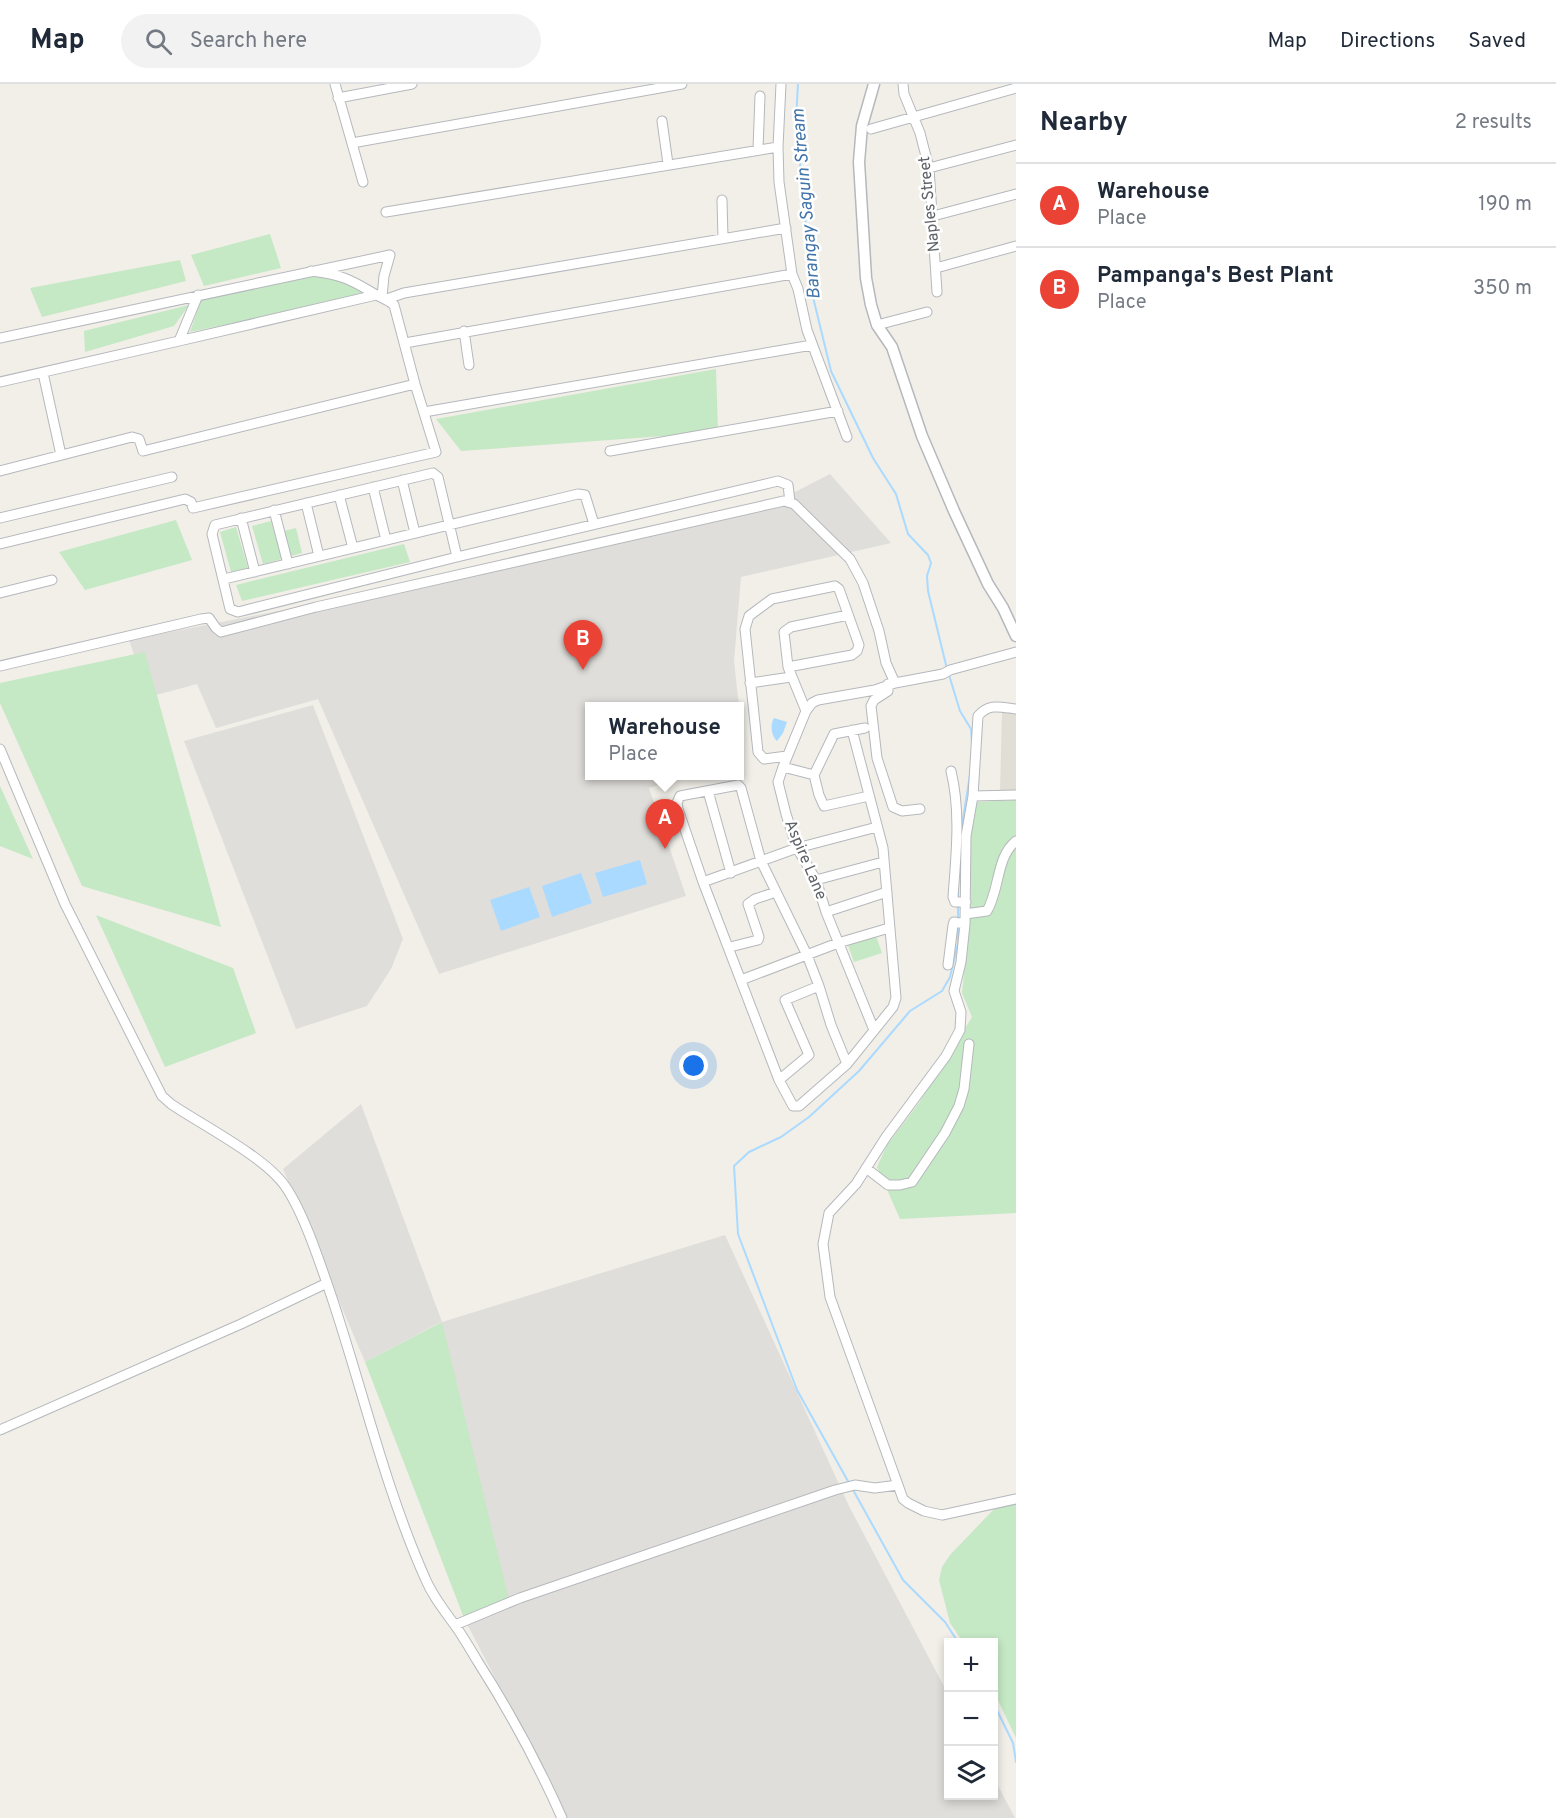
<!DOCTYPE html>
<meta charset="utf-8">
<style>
body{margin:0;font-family:Overpass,sans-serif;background:#f2f2f3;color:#1f2937}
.controls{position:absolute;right:18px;bottom:18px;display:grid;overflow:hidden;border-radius:0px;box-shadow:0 3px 9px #0003}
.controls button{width:54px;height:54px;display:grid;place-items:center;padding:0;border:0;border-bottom:2px solid #e0e1e3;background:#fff;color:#1f2937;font:30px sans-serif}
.you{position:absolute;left:694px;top:982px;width:21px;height:21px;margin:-15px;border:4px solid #fff;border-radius:50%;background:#1a73e8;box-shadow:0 0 0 9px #1a73e833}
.badge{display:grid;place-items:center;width:39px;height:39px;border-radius:50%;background:#ea4335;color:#fff;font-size:20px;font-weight:700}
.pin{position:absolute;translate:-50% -50px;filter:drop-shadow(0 2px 3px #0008)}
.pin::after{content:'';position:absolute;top:32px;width:21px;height:18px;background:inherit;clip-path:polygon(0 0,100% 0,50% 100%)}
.popup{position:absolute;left:585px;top:618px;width:159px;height:78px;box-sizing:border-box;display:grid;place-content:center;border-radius:0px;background:#fff;filter:drop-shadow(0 2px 4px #0005);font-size:20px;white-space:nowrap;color:#747a83}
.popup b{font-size:22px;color:#1f2937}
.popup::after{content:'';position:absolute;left:50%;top:100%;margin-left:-12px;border:12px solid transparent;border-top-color:#fff}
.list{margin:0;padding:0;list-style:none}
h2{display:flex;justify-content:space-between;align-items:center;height:78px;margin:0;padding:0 24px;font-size:26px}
h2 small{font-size:20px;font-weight:400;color:#747a83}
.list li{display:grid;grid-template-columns:39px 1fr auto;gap:18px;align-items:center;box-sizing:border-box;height:84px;padding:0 24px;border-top:2px solid #e0e1e3}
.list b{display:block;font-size:22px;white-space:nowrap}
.list p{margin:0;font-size:20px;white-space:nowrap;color:#747a83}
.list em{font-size:20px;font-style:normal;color:#747a83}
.icon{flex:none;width:33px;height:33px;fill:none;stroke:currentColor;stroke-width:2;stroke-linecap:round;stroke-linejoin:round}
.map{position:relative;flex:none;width:1016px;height:1734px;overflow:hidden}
header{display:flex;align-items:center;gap:36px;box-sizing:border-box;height:84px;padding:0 30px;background:#fff;border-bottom:2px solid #e0e1e3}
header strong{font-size:28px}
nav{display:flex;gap:33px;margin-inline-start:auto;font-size:21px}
.search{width:420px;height:54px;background:#f2f2f3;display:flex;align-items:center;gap:15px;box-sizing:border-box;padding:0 21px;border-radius:33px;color:#747a83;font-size:22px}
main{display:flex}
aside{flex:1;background:#fff}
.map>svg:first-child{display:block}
.industrial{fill:#e0deda}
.education{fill:#e1ded6}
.green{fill:#c5e8c5}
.water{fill:#aadaff}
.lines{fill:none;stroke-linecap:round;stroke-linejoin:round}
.stream{stroke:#aadaff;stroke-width:2}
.minor-casing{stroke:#b5b8bc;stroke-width:11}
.tertiary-casing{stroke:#b5b8bc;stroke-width:13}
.minor{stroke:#fff;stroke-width:9}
.tertiary{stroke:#fff;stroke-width:10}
.labels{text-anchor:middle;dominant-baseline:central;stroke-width:5;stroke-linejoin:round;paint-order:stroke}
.street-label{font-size:16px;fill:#5f6368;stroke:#fff}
.water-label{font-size:18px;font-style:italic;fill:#4174aa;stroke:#fff}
</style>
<header>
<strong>Map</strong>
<div class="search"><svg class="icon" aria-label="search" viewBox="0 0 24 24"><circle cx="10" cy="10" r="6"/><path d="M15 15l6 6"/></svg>Search here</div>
<nav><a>Map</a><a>Directions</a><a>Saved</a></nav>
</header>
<main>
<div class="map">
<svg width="1016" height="1734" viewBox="0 0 1016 1734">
<rect width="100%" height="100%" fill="#f1efe8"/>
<path class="industrial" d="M830,390L891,459L741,493L734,577L739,622H590V692H688L649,704L686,812L439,890L318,615L216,644L197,600L149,613L129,556L524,479L795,408Z
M313,621L403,855L391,885L367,922L296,945L184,657Z
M361,1020L442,1238L725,1151L849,1422L948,1610V1712H993L994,1694L1015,1734H567L464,1534L441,1238L365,1278L283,1085Z"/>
<path class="education" d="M1002,627L1016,628V710H1000Z"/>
<path class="green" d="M270,150L281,184L204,202L191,171Z
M180,176L186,197L42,233L30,204Z
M313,190L335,194L371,210L190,248L202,213Z
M189,221L174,242L85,268L84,247Z
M716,285L718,348L461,367L436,335Z
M176,436L192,476L85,506L59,468Z
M271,437L282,475L263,480L252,442Z
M236,443L248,484L231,488L220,448Z
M296,444L302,469L291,472L284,447Z
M404,460L410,478L242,517L236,501Z
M145,568L221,843L82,802L0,619V599Z
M0,702L33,775L0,762Z
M1016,716V1129L900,1135L877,1083L887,1061L919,1019L972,933L962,909L971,824V751L977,718Z
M96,831L233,884L256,949L165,983Z
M876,852L882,869L854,878L848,861Z
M442,1238L509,1516L464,1534L365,1278Z
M1016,1419V1654L994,1608L993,1558H963L950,1539L939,1496L942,1483L950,1471L996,1423Z"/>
<path class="water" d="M774,634L787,638L783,649L777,657C771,652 770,640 774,634Z
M640,776L647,800L603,813L595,789Z
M581,789L592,819L552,833L542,802Z
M529,803L540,833L501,847L490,816Z"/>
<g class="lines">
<path class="stream" d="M798,0L796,36L812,209L831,287L873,374L896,410L908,450L928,471L931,479L927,492L928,507L947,585
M949,591L960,627L971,645L972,658
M961,747L970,691
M958,816V798
M958,837V822
M849,1399L797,1306L738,1150L734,1082L749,1068L781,1053L809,1033L859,987L910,927L942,907L950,893L958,859V843
M852,1404L903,1496L945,1538L958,1558
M993,1618L1013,1659L1016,1678"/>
<g class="minor-casing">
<path id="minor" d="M335,0L363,98
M781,0L778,63L779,98L792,190L798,205L807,246L847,353
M903,0L904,10L920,49L929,84L937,208
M338,14L412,0
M662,37L668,80
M871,45L1016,4
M352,59L682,0
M758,65L760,12
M929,84L1016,61
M722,116L723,154
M386,128L778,63
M933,132L1016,110
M936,184L1016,162
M387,215L404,209L786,144
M877,241L927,228
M464,247L469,281
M0,254L390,171L384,192L382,213
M179,257L376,211
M405,259L792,190
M43,289L61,371
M0,298L179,257L198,211
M424,328L812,261
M610,367L838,327
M0,387L132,353L139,355L143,367L415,300
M402,396L415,449
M373,403L386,456
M339,411L353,464
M306,419L319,472
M274,426L288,480
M0,434L172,393
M241,434L255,488
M0,460L185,415L191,418L193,424L436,368L415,300L394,221C387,215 381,214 373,209C350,195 339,190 311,187
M457,473L438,393L433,389L215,441L212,450L230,525L238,528L457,473L778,397L788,401L790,418
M224,495L578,410L585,411L594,440
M0,509L52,496
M0,582L201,535L209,534L216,544L221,548L316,523L784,417L794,420L850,475L863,499L879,547L886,579L895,599L943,590L950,586L1016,568
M750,599L791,593
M888,600V607L874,616L871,622L877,674L893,723L902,727L920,725
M806,627L788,583L784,548L791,543L848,531
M0,665L65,820L162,1012L171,1020C202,1041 265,1073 285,1102C304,1129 321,1182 332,1214C363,1307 385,1404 425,1494C432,1511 443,1525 454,1540C463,1552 470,1565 478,1578C510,1628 538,1680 562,1734
M787,672L764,675L758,668L745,545L749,532L772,515L835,502L839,505L859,561L857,567L852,571L788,583
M783,683L814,691L819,711L824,722L869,712
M951,687C961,728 956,771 953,813L955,818H966
M814,691L834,650L865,644
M708,707L731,789
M973,712L1016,711
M816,796L883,778
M703,798L797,764L877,743
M826,828L887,808
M965,830L987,827C1000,805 996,773 1016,757
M730,863L758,856L759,853L748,820L755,815L776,808
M948,881L953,841L954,838L965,840
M741,896L838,859L889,844
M819,902L831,941L847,980L893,923L896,914L883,764L852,646
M874,946L826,828L816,796L797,764L786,730L778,698L783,683L806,627L812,619L818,616L875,606L895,599
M779,996L809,971L785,916L819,902L807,871L761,777L741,704L738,701L680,712L677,719L678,725L703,798L779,996L793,1022H799L847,980
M866,1084L888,1101H900L912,1098L945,1049L959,1022L964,1005L969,960
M0,1346L241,1240L327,1199
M898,1401L830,1213L823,1160L829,1129L856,1100L886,1053L946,972L960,946L961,928L954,907L961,878L965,840L966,752L973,712L978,632C989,619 1000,623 1016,625
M455,1541L520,1514L835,1406L855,1401L875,1404L898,1401L903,1415L908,1419L924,1427L942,1431L1016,1415"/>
</g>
<g class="tertiary-casing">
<path id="tertiary" d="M874,0L862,42L859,78L866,194L871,221L877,241L892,263L922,352L954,427L988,500L1003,524L1016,552"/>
</g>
<use href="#minor" class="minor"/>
<use href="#tertiary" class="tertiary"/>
</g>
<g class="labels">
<g class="street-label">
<text transform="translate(930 120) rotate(-96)">Naples Street</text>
<text transform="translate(805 776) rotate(67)">Aspire Lane</text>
</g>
<g class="water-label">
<text transform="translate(807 120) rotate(-95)">Barangay Saguin Stream</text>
</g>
</g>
</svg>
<div class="controls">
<button>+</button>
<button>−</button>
<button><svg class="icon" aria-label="layers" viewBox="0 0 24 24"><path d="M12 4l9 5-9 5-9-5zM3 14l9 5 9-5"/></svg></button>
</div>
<div class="you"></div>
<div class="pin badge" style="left:665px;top:765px">A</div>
<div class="popup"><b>Warehouse</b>Place</div>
<div class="pin badge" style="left:583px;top:586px">B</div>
</div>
<aside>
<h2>Nearby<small>2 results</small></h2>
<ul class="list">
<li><span class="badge">A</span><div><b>Warehouse</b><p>Place</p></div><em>190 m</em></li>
<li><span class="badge">B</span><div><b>Pampanga's Best Plant</b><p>Place</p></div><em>350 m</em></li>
</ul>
</aside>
</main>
